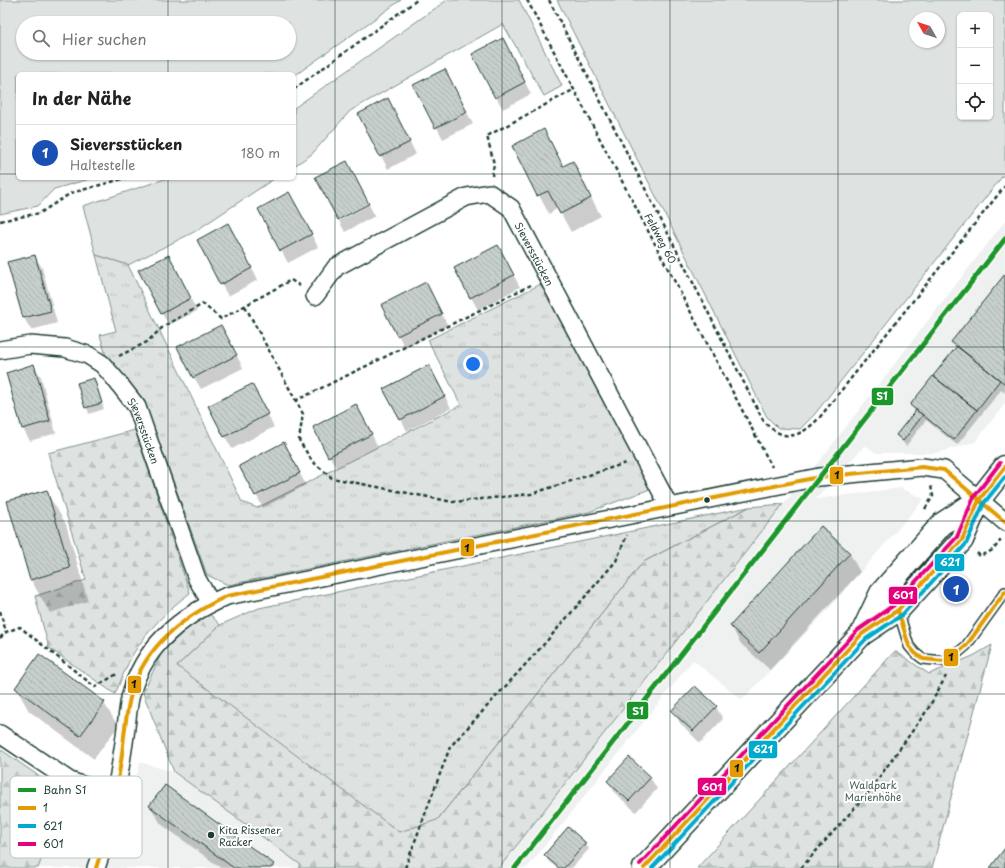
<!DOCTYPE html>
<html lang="de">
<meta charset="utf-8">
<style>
body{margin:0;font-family:"Playpen Sans",sans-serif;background:#f2f2f2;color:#222}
.controls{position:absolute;right:12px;top:12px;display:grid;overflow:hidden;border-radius:6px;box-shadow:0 1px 3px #0004}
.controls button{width:36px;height:36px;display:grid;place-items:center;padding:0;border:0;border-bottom:1px solid #e0e0e0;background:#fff;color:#222;font:20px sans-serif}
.compass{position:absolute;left:909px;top:12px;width:36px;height:36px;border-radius:50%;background:#fff;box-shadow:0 1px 3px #0004;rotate:309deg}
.you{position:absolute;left:473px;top:364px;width:14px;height:14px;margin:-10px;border:3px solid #fff;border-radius:50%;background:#1a73e8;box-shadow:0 0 0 6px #1a73e833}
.badge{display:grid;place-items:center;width:26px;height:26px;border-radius:50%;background:#b45309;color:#fff;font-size:13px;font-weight:700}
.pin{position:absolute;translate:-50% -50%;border:2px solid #fff;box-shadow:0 1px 4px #0006}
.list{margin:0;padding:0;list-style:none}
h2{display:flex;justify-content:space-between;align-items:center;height:52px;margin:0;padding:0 16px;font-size:17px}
h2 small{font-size:13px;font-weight:400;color:#767676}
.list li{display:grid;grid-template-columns:26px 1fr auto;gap:12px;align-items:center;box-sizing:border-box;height:56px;padding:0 16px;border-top:1px solid #e0e0e0}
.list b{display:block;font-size:15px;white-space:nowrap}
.list p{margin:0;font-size:13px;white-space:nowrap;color:#767676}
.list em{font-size:13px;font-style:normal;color:#767676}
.icon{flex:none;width:22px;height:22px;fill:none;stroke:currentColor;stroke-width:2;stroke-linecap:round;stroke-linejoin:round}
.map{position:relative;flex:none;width:1005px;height:868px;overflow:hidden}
.search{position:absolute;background:#fff;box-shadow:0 1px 3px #0004;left:16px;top:16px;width:280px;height:44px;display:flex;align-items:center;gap:10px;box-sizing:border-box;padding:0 14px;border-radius:22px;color:#767676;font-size:15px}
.panel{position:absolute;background:#fff;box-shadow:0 1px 3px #0004;left:16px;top:72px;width:280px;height:108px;border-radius:6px}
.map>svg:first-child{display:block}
.built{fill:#eef1f0}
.green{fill:#dee3e2;stroke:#7e908b;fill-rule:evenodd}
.forest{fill:url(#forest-firs);stroke:#7e908b}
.park{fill:url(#park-tufts);stroke:#7e908b}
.shadow{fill:#0003}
.building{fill:url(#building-back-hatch);stroke:#1f3d34}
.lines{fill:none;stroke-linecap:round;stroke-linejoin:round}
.lane-casing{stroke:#1f3d34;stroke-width:12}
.street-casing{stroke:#1f3d34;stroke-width:20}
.primary-casing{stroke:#1f3d34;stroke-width:25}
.path{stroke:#1f3d34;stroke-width:2.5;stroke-dasharray:4 3;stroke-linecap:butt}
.lane{stroke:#fff;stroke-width:9}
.street{stroke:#fff;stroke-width:17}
.primary{stroke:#fff;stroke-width:22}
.bus-1-casing{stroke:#fff;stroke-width:7}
.bus-2-casing{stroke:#fff;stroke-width:7}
.bus-3-casing{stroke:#fff;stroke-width:7}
.bus-1{stroke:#e19c05;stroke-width:4}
.bus-2{stroke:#00a9ce;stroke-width:4}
.bus-3{stroke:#e5007d;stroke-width:4}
.rail-1-casing{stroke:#fff;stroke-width:8}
.rail-1{stroke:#1a962b;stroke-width:5}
.grid{fill:none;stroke:#1f3d34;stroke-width:1;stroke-opacity:0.55}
.bus-dot{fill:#1f3d34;stroke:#fff;stroke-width:1.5}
.labels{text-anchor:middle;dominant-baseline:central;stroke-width:4;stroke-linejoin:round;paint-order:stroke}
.street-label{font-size:10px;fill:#1f3d34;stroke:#fff}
.park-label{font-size:10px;fill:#455e57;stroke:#fff}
.poi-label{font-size:10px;fill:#1f3d34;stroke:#fff;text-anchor:start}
.key{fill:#fff;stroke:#bcc5c2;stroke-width:1}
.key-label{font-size:11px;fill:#1f3d34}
.line-badge{stroke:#fff;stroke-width:1.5}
.badge-label{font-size:11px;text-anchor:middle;font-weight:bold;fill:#fff}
.pale-badge-label{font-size:11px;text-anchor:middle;font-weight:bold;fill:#111}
</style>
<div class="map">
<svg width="1005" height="868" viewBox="0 0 1005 868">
<defs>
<pattern id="forest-firs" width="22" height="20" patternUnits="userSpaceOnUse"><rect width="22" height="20" fill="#dee3e2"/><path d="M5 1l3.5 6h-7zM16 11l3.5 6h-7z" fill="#bec4c2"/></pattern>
<pattern id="park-tufts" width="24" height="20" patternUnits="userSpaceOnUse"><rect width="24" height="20" fill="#dee3e2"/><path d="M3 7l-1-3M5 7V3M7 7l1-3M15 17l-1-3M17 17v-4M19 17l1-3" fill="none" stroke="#bec4c2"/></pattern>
<pattern id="building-back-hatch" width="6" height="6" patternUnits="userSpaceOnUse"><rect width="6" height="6" fill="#c7cfcc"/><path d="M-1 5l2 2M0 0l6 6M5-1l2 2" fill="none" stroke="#aab3b0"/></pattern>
</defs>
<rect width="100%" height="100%" fill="#fff"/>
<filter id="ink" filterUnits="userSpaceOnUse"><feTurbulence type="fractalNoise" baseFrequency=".025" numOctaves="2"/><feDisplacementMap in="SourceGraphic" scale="8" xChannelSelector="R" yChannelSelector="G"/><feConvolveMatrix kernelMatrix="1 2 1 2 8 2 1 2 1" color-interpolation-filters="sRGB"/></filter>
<g filter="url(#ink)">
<path class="built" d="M1005,221V404L975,442L937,453H876L865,445L816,499L901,488L924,499L824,614L742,700L693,660L527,868H499L783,504L825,454Z
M0,749L66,795L130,802L140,762L174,772L301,865L299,868H0Z"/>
<path class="green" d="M0,0H401L294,76V74H18V178H93L54,189L38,206L0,214ZM23,23H289V53H23Z
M447,0H519L562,86L544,96L503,24L350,111L312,154L294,166V108Z
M557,0H1005V173L814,415L800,429L778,428L767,417ZM960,15H990V117H960ZM915,18H939V42H915Z
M168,178H275L194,232L128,265L96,255L83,206Z"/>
<path class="forest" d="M135,430L190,593C168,609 148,630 133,654C126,666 121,681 115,694L49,648L35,596L86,580L48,453Z
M783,504L499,868H299L301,865L174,772L143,693L162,652L201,616L209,613L220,625L178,665L437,820L643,562L749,507Z
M992,645L932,868H697L895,651L929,674L973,656Z
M0,749L66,795L38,868H0Z"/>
<path class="park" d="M96,255L128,265L242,502L257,508L461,405L428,340L541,284L650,489L589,512L228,585L207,575L144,400L106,356L100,335L116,331Z
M749,507L643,562L437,820L399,832L177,666L220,625L259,608Z"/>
<path class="shadow" d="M509,51L531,94L503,109L496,97Z
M445,70L473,124L443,139L415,85Z
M394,112L416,154L388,169L359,114Z
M513,147L563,167L582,181L601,216L571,232L558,208L549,214Z
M296,205L318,247L288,263L259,209Z
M369,205L375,216L345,232L339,221Z
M235,237L258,280L228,296L221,284Z
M35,256L42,268L57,323L31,330L24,318L8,263Z
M504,258L520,287L478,310L455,268Z
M175,268L197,311L169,325L162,314Z
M1005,275V393L1001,390L957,445L926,420L906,446L898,436L916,412L911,405L956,348L953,342Z
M432,295L448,326L405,348L383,306Z
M228,338L243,368L201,389L194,377Z
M34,365L41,377L56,433L30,441L23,429Z
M94,379L104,409L89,414L79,383Z
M436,379L451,408L407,431L401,419Z
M259,397L274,427L232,449L209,407Z
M363,417L378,447L336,468L314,427Z
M290,455L306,485L263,508L241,466Z
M46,491L66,524L88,601L50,613L31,580Z
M821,528L850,554L860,572L770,670L741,644L731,626Z
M16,688L104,703L118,726L94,759L29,711Z
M716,707L723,719L700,743L680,723L673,711Z
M650,777L657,789L636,812L615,793L608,781Z
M150,806L273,865L275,868H221L161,824Z
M585,843L589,849L572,868H557L548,861L545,855Z"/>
<path class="building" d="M503,38L525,82L495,98L472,54Z
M445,69L467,112L435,128L413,85Z
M388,98L410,142L380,157L358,114Z
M544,129L563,166L573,161L591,198L560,214L548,191L537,196L512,146Z
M347,161L369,204L338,220L315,177Z
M289,192L312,234L280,251L258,209Z
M228,223L252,268L220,285L197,240Z
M498,245L514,275L470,298L454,268Z
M35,255L51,311L23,318L7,262Z
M169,255L191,298L161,314L138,270Z
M1005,274V382L1004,383L951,342Z
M426,282L442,314L397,336L381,305Z
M221,325L237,355L193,378L177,347Z
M957,346L1000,380L977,410L933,376Z
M34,364L50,421L22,429L6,373Z
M429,365L445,396L400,420L383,389Z
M933,376L977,410L954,440L910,405Z
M94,378L102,403L85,408L77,383Z
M252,384L268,414L224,437L208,406Z
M356,404L372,434L328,457L313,427Z
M916,410L923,415L903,441L896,435Z
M284,442L300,473L255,496L239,466Z
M47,490L70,568L30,580L7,501Z
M821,526L850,553L759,653L730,626Z
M39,654L105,702L80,736L15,688Z
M695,686L717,706L693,731L671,711Z
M629,757L651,777L629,801L607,781Z
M165,785L274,864L271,868H234L149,806Z
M568,827L586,843L564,868H559L544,855Z
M1005,848V868H990Z"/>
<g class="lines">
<g class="lane-casing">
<path id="lane" d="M898,610L909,646L915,653L923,659L944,661L954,656L966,646L1005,592"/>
</g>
<g class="street-casing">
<g id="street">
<path id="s1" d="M315,296L336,267L466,197L489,193L511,208L669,506"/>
<path id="s2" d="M0,350L30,345L65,348L88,355L102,364L116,380L137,407L197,579L211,603"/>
<path d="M0,734L70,781L97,790L116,792"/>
<path d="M96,868C110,829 117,790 123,749C126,732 127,714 130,698C142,647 182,615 227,596L819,477L922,467L944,470L1005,522"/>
</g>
</g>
<g class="primary-casing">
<path id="primary" d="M862,633L881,593L942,524L979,500
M644,868L862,634L898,610L962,540L979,500L1005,467"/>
</g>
<path class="path" d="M527,0L772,467
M549,0L763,420C784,444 800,438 820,417L1005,186
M294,89L417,0
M492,176L494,164L487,136L573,90
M0,221L40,213L71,193L126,178
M245,306L303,414L299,440L312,461L332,478L453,502L531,494L626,463
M119,356L147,342L164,326L203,304L221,319L291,280L300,286
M295,401L531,285
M925,509L933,496L931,486
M977,553L980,556L993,550L1001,540
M0,611L6,632
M0,638L6,632L20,627L95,687L117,674
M405,868L450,747L545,643L616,561L627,535
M801,868L868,793L928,709L946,676"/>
<use href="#lane" class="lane"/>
<use href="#street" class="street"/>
<use href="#primary" class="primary"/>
<g class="bus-1-casing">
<path id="bus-1" d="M898,610L909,646L915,653L923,659L944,661L954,656L966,646L1005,592
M96,868C108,833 116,798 121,761C124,741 125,718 130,698C142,648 182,617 227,596L819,477L922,467L944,470L1005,522
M644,868L862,634L898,610L962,540L979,500L1005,467"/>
</g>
<g class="bus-2-casing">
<path id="bus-2" d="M652,868L866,639L902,615L966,544L984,503L1005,477"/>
</g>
<g class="bus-3-casing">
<path id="bus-3" d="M640,864L858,630L894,605L957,537L974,497L1000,463"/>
</g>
<use href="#bus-1" class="bus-1"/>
<use href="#bus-2" class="bus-2"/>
<use href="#bus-3" class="bus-3"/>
<g class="rail-1-casing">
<path id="rail-1" d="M515,868L1005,239"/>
</g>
<use href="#rail-1" class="rail-1"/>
</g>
</g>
<path class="grid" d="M168,0V23M335,0V868M502,0V868M670,0V868M838,0V868M168,53V74M0,174H18M294,174H1005M168,178V868M0,347H1005M0,521H1005M0,694H1005"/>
<g class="bus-dot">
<circle cx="707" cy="500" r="3.5"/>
<circle cx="211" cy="835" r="4"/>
</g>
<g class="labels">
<g class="street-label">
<text transform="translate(661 238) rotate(62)">Feldweg 60</text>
<text stroke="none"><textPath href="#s1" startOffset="285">Sieversstücken</textPath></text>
<text stroke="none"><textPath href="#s2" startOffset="186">Sieversstücken</textPath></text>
</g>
<g class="park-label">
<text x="873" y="784">Waldpark<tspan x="873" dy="12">Marienhöhe</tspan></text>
</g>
<g class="poi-label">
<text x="219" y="829">Kita Rissener<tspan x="219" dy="12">Racker</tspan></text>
</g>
</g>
<rect x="10" y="776" width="132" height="82" rx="6" class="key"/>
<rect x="18" y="788" width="18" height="4" fill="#1a962b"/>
<rect x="18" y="806" width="18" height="4" fill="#e19c05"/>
<rect x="18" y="824" width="18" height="4" fill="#00a9ce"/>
<rect x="18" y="842" width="18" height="4" fill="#e5007d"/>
<g class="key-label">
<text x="43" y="794">Bahn S1</text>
<text x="43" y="812">1</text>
<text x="43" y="830">621</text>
<text x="43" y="848">601</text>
</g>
<g class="line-badge">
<rect x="871" y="387" width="23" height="19" rx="4" fill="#1a962b"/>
<rect x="829" y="466" width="15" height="19" rx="4" fill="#e19c05"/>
<rect x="460" y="538" width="15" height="19" rx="4" fill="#e19c05"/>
<rect x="934" y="553" width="31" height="19" rx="4" fill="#00a9ce"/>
<rect x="888" y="586" width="30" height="19" rx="4" fill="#e5007d"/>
<rect x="943" y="648" width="16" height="19" rx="4" fill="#e19c05"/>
<rect x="127" y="675" width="15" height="19" rx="4" fill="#e19c05"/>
<rect x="626" y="701" width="23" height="19" rx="4" fill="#1a962b"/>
<rect x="748" y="740" width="30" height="19" rx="4" fill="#00a9ce"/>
<rect x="729" y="759" width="15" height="19" rx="4" fill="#e19c05"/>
<rect x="697" y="777" width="30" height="19" rx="4" fill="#e5007d"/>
</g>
<g class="badge-label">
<text x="882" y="400">S1</text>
<text x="950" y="566">621</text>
<text x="903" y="599">601</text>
<text x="638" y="715">S1</text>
<text x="763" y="753">621</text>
<text x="712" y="791">601</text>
</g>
<g class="pale-badge-label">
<text x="837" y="479">1</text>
<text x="467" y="552">1</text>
<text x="951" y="661">1</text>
<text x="134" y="688">1</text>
<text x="737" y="772">1</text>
</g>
</svg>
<div class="controls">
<button>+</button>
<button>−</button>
<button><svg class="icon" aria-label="locate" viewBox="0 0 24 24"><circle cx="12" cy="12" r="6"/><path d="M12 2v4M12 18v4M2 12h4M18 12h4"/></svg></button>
</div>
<svg class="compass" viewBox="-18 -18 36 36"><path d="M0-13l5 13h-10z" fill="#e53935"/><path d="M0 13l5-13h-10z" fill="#767676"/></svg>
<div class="you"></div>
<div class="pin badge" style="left:956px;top:589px;background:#1a4fb4">1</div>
<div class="search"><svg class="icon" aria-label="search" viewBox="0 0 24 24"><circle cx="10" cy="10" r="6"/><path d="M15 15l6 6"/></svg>Hier suchen</div>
<section class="panel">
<h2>In der Nähe<small></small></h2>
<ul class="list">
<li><span class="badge" style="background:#1a4fb4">1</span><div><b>Sieversstücken</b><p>Haltestelle</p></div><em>180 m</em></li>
</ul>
</section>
</div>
